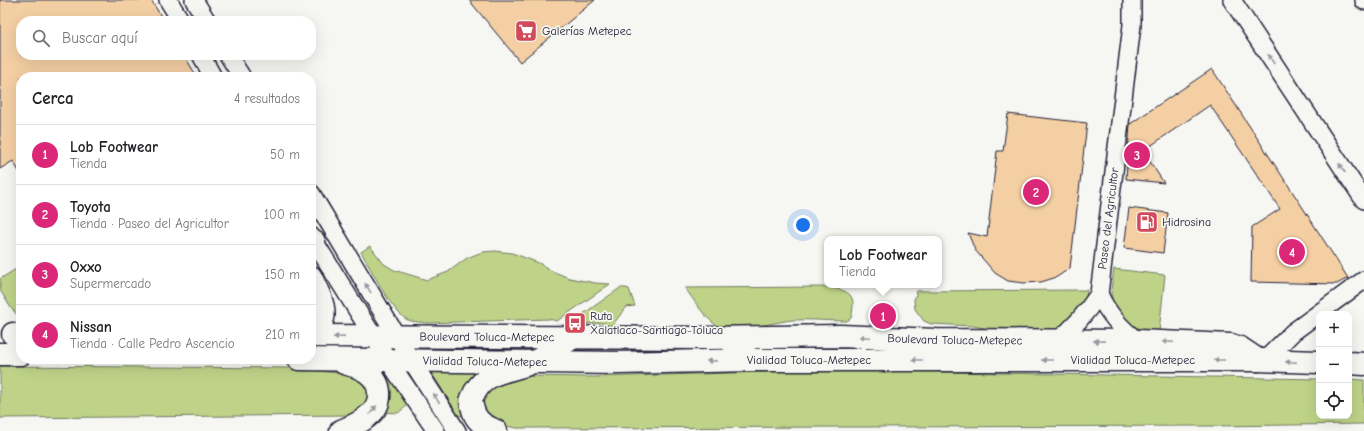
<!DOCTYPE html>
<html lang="es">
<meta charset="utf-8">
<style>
body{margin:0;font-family:"Comic Neue",sans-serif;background:#f6f6f6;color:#202124}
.controls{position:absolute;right:12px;bottom:12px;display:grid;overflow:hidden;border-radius:8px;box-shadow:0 4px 16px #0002}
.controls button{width:36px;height:36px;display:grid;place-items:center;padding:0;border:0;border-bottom:1px solid #e0e0e0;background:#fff;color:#202124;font:20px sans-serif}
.you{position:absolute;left:803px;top:225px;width:14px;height:14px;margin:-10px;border:3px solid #fff;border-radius:50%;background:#1a73e8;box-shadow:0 0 0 6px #1a73e833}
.badge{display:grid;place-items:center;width:26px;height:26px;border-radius:50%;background:#db2777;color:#fff;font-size:13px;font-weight:700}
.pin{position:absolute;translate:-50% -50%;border:2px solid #fff;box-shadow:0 1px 4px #0006}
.popup{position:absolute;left:824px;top:236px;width:118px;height:52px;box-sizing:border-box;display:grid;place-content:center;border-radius:8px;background:#fff;filter:drop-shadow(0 1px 3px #0005);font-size:13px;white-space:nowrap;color:#757577}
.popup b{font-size:15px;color:#202124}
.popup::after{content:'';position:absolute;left:50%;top:100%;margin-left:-8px;border:8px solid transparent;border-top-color:#fff}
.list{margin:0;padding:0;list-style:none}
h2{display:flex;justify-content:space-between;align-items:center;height:52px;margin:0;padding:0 16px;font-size:17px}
h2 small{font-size:13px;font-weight:400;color:#757577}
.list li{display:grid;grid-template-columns:26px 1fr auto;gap:12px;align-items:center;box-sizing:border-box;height:60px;padding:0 16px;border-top:1px solid #e0e0e0}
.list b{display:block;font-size:15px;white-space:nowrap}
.list p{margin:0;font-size:13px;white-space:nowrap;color:#757577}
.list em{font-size:13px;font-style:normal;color:#757577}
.icon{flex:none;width:22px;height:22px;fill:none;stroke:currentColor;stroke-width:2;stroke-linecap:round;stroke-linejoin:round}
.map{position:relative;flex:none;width:1364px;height:431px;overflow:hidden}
.search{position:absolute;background:#fff;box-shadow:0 4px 16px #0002;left:16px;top:16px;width:300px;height:44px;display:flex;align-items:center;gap:10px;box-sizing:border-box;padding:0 14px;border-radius:16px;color:#757577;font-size:15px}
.panel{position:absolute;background:#fff;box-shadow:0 4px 16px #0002;left:16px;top:72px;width:300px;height:292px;border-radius:16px}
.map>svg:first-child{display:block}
.green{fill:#bed388;stroke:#707a62}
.building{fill:#f4cfa4;stroke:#22223b}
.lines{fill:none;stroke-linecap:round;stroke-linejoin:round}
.minor-casing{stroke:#22223b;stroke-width:20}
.secondary-casing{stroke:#22223b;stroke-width:25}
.trunk-casing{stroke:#22223b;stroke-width:25}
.minor{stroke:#f6f6f2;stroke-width:17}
.secondary{stroke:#f6f6f2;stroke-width:22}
.trunk{stroke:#f6f6f2;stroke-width:22}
.oneway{fill:#9797a0}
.labels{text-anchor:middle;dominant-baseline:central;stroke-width:3.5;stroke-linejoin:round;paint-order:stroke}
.poi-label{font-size:12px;fill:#22223b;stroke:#f6f6f2;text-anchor:start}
.street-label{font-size:12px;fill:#22223b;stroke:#f6f6f2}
</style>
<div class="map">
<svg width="1364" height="431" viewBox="0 0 1364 431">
<rect width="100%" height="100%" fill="#f6f6f2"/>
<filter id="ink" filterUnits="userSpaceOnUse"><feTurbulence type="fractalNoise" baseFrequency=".025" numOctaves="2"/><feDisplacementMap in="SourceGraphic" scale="8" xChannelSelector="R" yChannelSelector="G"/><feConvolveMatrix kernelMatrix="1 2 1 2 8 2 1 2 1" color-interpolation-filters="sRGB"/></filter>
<g filter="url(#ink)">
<path class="green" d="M370,246L384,264L394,270L427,280L448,272L467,258L482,252L495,251L512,253L539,263L552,271L569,278L595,283L610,284L557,321L549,319L427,323C420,322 411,322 406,319C391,310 371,269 361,252Z
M21,266V319L11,308L0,290V279Z
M1114,269L1165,275L1159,332C1138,329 1129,328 1117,309C1114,305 1112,299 1111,294C1111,286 1113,277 1114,269Z
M828,287C850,291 857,294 851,318L847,321C829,321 810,319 792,320C774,322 730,335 716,325C704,317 694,300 685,288Z
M620,288H626L629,289L635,306L626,307L609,330H605V323L569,324Z
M1087,290L1085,302L1074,320L1055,331H1001L973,326L931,324L924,321L915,309L914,300L917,291Z
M0,366L295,368L353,375L365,378L372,390L367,406L353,415L0,418Z
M385,367L408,405L398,413L380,412L389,389Z
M483,368L469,418L458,415L431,372V369Z
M837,370L1319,379V416H1349V379L1364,380V424L1214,426L516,428L493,423L485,418L481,396L487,386L522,376L594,377Z"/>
<path class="building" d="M0,0H151L164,21H21V55H184L197,77H21V175L13,161L0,169Z
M469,0H595L520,62Z
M1212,69L1303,208L1348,278L1337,284L1251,282L1252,227L1280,209L1210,105L1143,151L1164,183L1126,179L1130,124Z
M1008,114L1087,123L1070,268L1057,277L1041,282L1024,283L1008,281L995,273L975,250L968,233L987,237L997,151H1003Z
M1129,208L1168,213L1163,253L1124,248Z"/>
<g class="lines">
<g class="minor-casing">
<g id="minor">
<path d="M168,0L181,21"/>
<path d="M194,0L207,21"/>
<path d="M1232,0L1364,200"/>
<path d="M1364,0V1"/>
<path d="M201,55L213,77"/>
<path d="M228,55L242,77"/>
<path d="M311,193L411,360L457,431"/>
<path d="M311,236L388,360L436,431"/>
<path d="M1099,294C1108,314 1120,328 1138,341"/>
<path id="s1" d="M1058,340C1075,327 1087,312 1099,294L1132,25V0"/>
<path d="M1264,361L1293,332L1364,280"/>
</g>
</g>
<g class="secondary-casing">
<g id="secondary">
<path d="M311,247L314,242"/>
<path d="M311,277C321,301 333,315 312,336"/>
<path id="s2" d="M311,336L709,338L840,336L936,340L1138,341L1231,345L1240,348L1258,360"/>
</g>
</g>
<g class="trunk-casing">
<g id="trunk">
<path d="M13,334L21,339"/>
<path d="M728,338L751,360"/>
<path d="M0,354H21"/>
<path id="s3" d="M299,359L618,363L751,360H1258L1319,362"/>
<path d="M1349,363L1364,364"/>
<path d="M341,431C350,427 361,423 368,416C383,404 383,384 367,372C360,367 351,365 344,363"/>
<path d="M496,431C483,425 475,421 472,406C470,400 472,398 475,392C488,369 511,372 533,362C547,356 561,345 574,337"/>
</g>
</g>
<use href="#minor" class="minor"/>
<use href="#secondary" class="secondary"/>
<use href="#trunk" class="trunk"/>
</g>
<defs><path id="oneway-solid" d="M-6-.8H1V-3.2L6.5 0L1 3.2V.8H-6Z"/></defs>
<g class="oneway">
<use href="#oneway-solid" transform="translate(1271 59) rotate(-123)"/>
<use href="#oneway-solid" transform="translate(1342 168) rotate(-123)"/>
<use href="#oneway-solid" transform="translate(368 288) rotate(-121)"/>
<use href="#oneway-solid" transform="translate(339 337) rotate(-179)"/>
<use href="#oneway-solid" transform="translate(865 337) rotate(-178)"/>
<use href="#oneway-solid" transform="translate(1099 341) rotate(-179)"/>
<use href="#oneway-solid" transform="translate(1168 342) rotate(-178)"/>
<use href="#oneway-solid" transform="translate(917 360) rotate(-180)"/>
<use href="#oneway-solid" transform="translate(1047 360) rotate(-180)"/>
<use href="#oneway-solid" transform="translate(1219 360) rotate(-180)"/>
<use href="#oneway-solid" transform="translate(712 361) rotate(179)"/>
<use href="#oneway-solid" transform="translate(1291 362) rotate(-178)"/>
<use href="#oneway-solid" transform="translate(436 398) rotate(-123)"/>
<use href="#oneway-solid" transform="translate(373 410) rotate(-52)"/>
</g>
</g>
<defs>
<g id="supermarket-square" transform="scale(1.15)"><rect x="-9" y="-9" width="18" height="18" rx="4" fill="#d1495b" stroke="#f6f6f2"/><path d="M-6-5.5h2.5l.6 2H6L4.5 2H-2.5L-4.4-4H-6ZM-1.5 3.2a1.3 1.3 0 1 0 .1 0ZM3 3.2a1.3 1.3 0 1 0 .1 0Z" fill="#fff"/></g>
<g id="fuel-square" transform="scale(1.15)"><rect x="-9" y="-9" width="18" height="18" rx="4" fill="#d1495b" stroke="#f6f6f2"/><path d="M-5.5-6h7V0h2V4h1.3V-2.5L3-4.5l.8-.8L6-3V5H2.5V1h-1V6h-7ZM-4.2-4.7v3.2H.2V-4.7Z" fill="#fff"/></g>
<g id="bus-square" transform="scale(1.15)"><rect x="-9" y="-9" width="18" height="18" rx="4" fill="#d1495b" stroke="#f6f6f2"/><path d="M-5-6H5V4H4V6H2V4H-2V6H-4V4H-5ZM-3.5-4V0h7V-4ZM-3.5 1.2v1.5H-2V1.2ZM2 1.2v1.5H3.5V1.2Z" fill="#fff"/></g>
</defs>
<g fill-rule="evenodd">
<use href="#supermarket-square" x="526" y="31"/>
<use href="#fuel-square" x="1147" y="222"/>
<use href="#bus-square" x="575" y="323"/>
</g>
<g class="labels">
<g class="poi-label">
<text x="542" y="31">Galerías Metepec</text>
<text x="1162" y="222">Hidrosina</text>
<text x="590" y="316">Ruta<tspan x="590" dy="14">Xalatlaco-Santiago-Toluca</tspan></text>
</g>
<g class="street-label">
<text stroke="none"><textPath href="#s1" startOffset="138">Paseo del Agricultor</textPath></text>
<text stroke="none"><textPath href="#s2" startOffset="176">Boulevard Toluca-Metepec</textPath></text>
<text stroke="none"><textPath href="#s2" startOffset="644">Boulevard Toluca-Metepec</textPath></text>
<text stroke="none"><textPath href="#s3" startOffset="510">Vialidad Toluca-Metepec</textPath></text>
<text stroke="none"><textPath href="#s3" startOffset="834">Vialidad Toluca-Metepec</textPath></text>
<text stroke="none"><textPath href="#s3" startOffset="186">Vialidad Toluca-Metepec</textPath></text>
</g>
</g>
</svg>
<div class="controls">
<button>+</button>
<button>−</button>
<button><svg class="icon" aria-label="locate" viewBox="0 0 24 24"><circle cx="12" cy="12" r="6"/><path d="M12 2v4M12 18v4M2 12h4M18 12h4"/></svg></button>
</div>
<div class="you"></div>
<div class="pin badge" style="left:883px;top:316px">1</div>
<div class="popup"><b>Lob Footwear</b>Tienda</div>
<div class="pin badge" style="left:1036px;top:192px">2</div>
<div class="pin badge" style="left:1137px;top:155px">3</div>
<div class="pin badge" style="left:1292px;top:252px">4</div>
<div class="search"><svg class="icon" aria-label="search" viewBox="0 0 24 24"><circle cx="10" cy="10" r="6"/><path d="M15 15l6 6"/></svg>Buscar aquí</div>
<section class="panel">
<h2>Cerca<small>4 resultados</small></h2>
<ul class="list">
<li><span class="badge">1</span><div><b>Lob Footwear</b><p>Tienda</p></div><em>50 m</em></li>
<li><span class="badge">2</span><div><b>Toyota</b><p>Tienda · Paseo del Agricultor</p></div><em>100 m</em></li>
<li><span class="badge">3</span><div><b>Oxxo</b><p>Supermercado</p></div><em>150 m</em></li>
<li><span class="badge">4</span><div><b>Nissan</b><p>Tienda · Calle Pedro Ascencio</p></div><em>210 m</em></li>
</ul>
</section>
</div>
